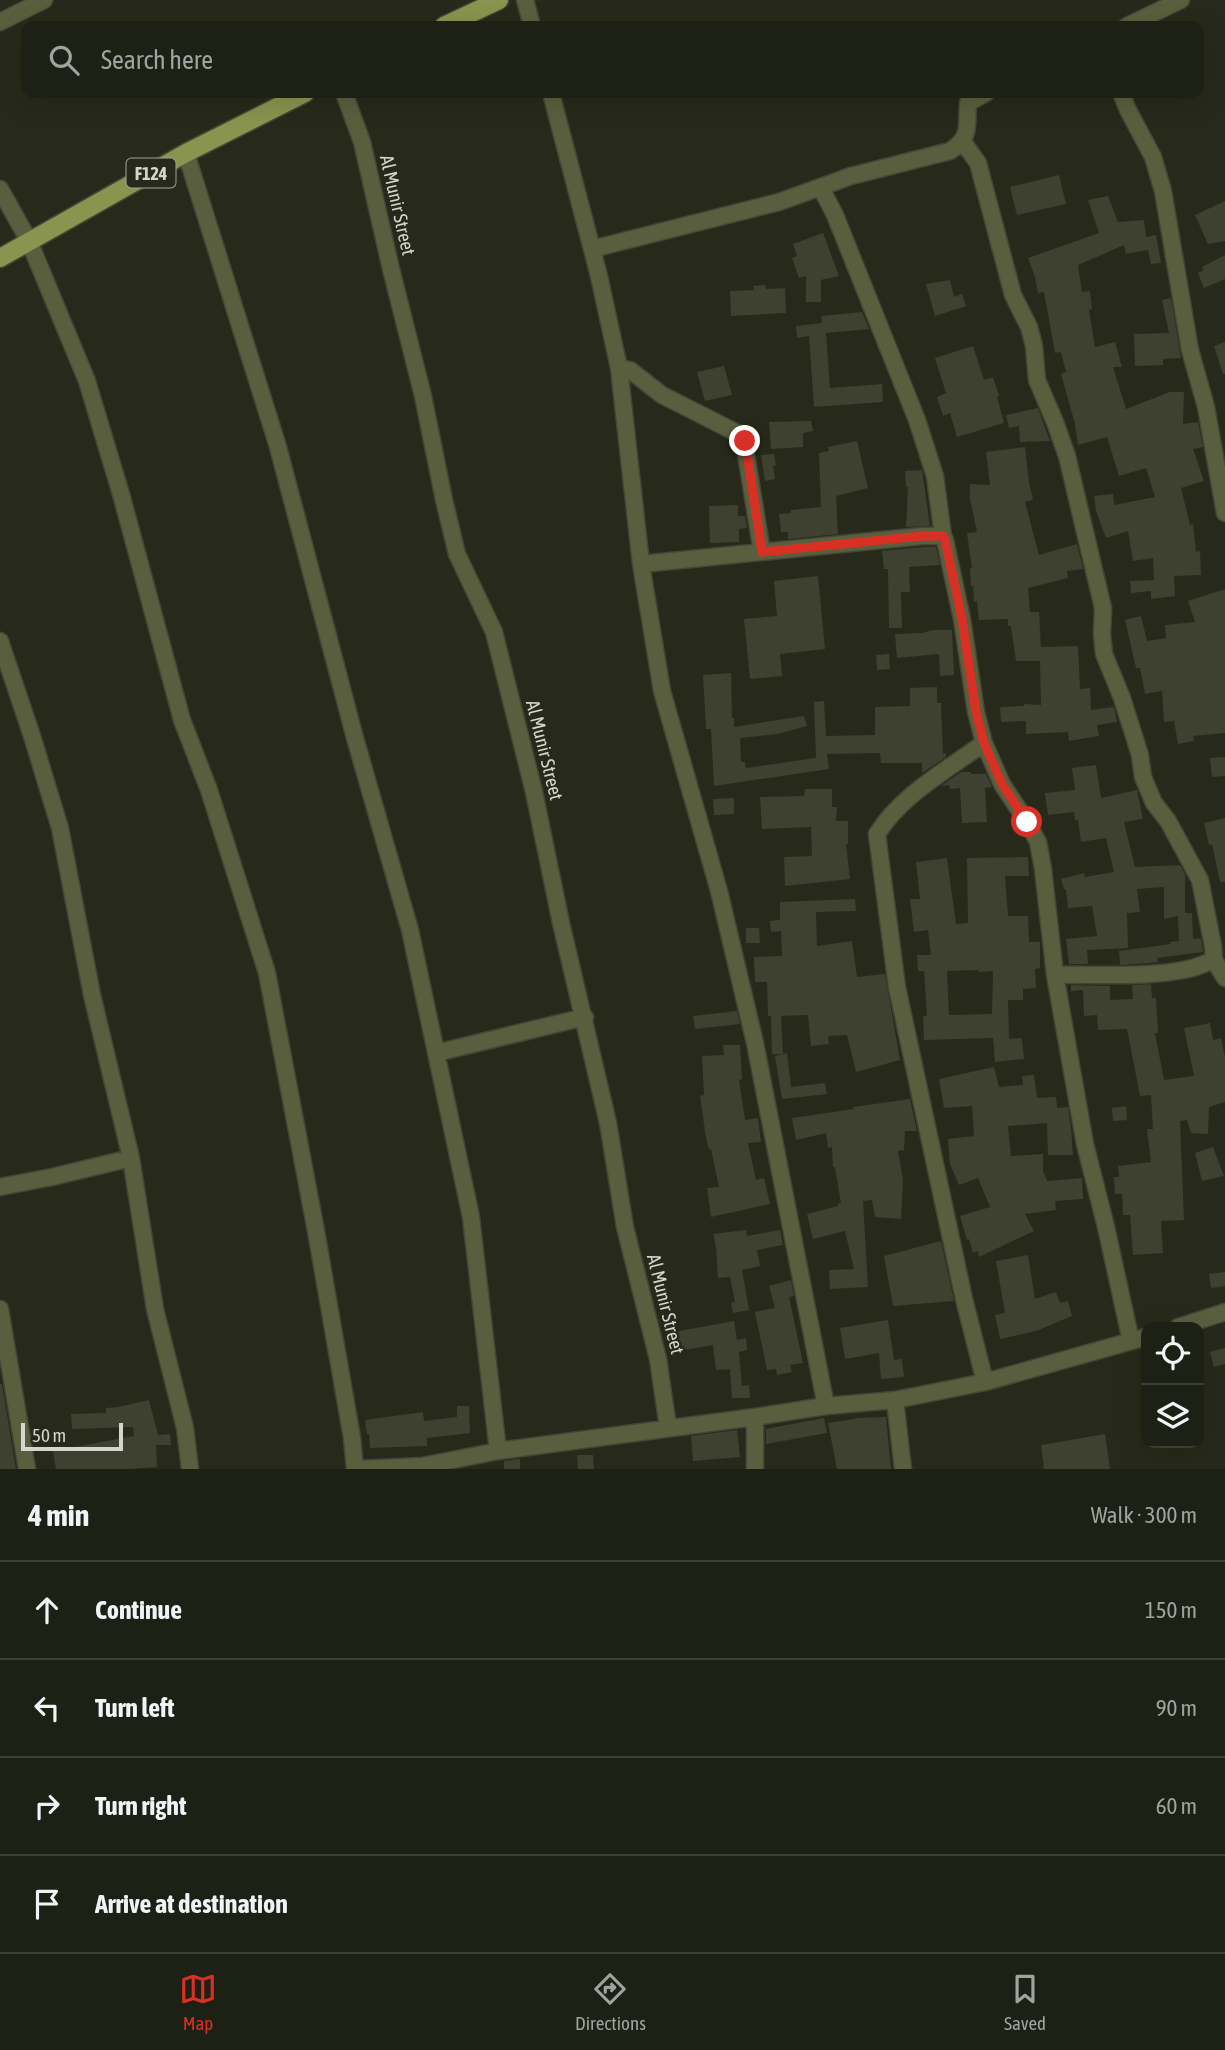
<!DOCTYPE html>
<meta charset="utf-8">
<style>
body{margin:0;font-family:"Asap Condensed",sans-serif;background:#2a2d22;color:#f1f3f6}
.controls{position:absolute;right:21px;bottom:21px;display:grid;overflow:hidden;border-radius:14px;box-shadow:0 7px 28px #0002}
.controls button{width:63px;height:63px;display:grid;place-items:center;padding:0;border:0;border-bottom:2px solid #3b3e34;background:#1d2014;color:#f1f3f6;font:35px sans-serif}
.scale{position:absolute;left:21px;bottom:18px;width:102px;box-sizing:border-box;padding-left:7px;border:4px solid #d3d6cc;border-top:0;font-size:19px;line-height:24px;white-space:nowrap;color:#d3d6cc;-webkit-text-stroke:5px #272a1a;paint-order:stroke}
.stop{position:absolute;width:21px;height:21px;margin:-16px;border:5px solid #d93025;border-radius:50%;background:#fff}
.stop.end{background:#d93025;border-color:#fff;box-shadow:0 2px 7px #0008}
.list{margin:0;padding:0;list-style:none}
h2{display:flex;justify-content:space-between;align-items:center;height:91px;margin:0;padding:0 28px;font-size:30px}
h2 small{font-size:23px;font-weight:400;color:#a0a3a0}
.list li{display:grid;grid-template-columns:46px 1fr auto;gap:21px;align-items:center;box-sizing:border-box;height:98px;padding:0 28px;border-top:2px solid #3b3e34}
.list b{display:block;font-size:26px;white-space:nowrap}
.list em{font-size:23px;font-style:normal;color:#a0a3a0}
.icon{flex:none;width:38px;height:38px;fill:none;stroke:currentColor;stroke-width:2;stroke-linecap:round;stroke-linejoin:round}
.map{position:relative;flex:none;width:1225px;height:1469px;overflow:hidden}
.search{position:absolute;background:#1d2014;box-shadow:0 7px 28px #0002;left:21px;right:21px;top:21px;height:77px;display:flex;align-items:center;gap:18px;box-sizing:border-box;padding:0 24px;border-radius:14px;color:#a0a3a0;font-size:26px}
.sheet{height:483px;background:#1d2014}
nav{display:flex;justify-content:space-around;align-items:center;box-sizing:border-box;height:98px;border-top:2px solid #3b3e34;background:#1d2014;font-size:19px;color:#a0a3a0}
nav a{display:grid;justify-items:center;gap:4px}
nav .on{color:#d93025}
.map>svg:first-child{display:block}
.building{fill:#3e4130;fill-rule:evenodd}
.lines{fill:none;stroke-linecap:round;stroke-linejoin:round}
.minor-casing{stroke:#434636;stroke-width:19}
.major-casing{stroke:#434636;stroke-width:21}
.minor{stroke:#595f3e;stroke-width:16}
.major{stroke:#89944f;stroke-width:18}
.route{stroke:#d93025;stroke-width:9}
.labels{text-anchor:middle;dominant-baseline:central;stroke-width:5;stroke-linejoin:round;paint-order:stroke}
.shield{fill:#272a1a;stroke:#9fa297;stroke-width:2}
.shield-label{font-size:18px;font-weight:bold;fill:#d3d6cc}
.street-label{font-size:19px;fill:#d3d6cc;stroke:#272a1a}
</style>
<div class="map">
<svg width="1225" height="1469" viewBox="0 0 1225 1469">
<rect width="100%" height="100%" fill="#272a1a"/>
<path class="building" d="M1059,175L1066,204L1017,215L1010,187Z
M1108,196L1118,222L1144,220L1146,237L1156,235L1161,263L1151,264L1148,250L1126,254L1124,245L1078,265L1082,292L1090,291L1092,309L1089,310L1095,347L1115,342L1122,367H1113L1126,409L1170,392H1184L1183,424L1198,422L1203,447L1193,449L1204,481L1181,488L1190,525L1193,524L1196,552L1200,551L1201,575L1174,576L1175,596L1151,599V591L1131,593L1130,581L1154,580L1153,558L1133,561L1128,531L1106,538L1096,511L1094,496L1113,494L1114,505L1155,497L1146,468L1119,476L1107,437L1078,445L1075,424L1061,374L1066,372L1061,352L1055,353L1044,292L1038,293L1035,277L1028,258L1099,233L1088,200Z
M1225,201V241L1208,244L1195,215Z
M823,233L839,276L821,280V302H806V276L799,278L792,258L797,256L793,244Z
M1225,255V279L1204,288L1198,273L1204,270L1202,267Z
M950,280L954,297L962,294L966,306L935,316L926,284Z
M765,285L766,289L785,288L786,313L731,316L730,291L754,290L753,286Z
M1171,298L1181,358L1163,359V365L1135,366L1134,334L1169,333L1162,300Z
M862,312L869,329L826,333L830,388L882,384L883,402L814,407L809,336L797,338L796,326L822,323L821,316Z
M1225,342V374H1223L1214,346Z
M973,346L984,380L993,377L999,396L997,397L1004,423L957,437L950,413L943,416L937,397L946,393L935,358Z
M724,366L732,395L705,401L697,372Z
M1038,408L1050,441L1020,442L1019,426L1009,428L1006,415Z
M811,421L813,431L803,433V447L771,449L769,422Z
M857,441L868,488L836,496L838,534L788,539V532H781L779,514L791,513V510L821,507L819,453L829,451L828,447Z
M1025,447L1029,482L1033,500L1025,502L1039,555L1077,544L1083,569L1067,571L1068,578L1028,588L1030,612H1039L1041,647L1078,646L1080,689L1090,688L1091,710L1114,707L1117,722L1097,725L1099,736L1069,741L1068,732L1026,734V721L1001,722L1000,707L1024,706V704L1041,705L1040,661H1016L1011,626H1008V619L979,620L977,601L974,602L973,586H971L970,568H972L967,533L977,532L970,499V484L990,485L986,452Z
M774,454L776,465L773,466L775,479L765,481L761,455Z
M922,470L930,526L906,527L908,487H906L905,471Z
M738,505V516H745L747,528L739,529V542L710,543L709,506Z
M923,547H936L940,565L909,567L910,592H901L902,628H889L888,569H884L882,551Z
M818,576L825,649L780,654L782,676L750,679L744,619L777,616L774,581Z
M1225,589V733L1193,736L1194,741L1178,744L1174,721L1164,722L1162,691L1145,694L1140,668H1136L1125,620L1141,616L1147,641L1166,638L1165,625L1195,622L1188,601Z
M933,630H952L954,675L940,676L939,654L897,658L895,634L922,633Z
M889,654L890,669L877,670L876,655Z
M731,673L732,718H734V727L804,716L807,726L778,734L740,738L741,762H745L746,768L816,758L814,702L824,701L826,736L875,735V707L910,706V688L937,687V703H941L943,754L946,753V757L922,773V763H881L880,753L827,754L829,769L714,786L711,729H706L703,675Z
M1225,757V776L1212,777L1210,758Z
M1096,765L1101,798L1137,790L1143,819L1124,822L1135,867L1180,865L1185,874V913H1192L1193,939L1201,938L1203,952L1157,958L1158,962L1149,963L1120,965L1119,951L1171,944L1170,942L1179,941L1178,916L1164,919V887L1137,889L1140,912L1127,913L1128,948L1087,950L1088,964H1069L1066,939L1097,936L1092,906L1068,908L1066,889H1064L1061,879L1084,873L1085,877L1114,872L1106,838L1081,842L1078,820H1075L1074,812L1048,815L1045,793L1075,790L1072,768Z
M961,772H971V774H986L992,787L985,788L987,822L962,823L960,788L950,789L949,785L941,786Z
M805,789H832V807H837L836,821H848V844H846L850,879L785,886L784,857L812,856L811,827L762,829L760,797L804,796Z
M734,798V814L714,815L713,799Z
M1225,818V882H1220L1212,844L1209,845L1204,823Z
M1028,857L1029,876H1005L1008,916H1028L1029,942H1040V968L1035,969L1036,988L1023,989V1000H1008L1009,1039L1022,1038L1024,1059L995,1062L993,1038L924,1040L923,1016H927L924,971H918L917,955H931L928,930L914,932L910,899H920L916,862L947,858L956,924L968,923L967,858ZM979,970V972L993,971L992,1014L949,1015L947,971Z
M855,899L856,911L816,912L817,946L852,941L857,977L885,974L900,1060L856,1072L847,1035L828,1036L829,1044L811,1046L808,1015L781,1016L783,1054L787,1053L791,1087L825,1083L827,1094L782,1099L775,1056L782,1054H772L771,1016H768L767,982H755L754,957L782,956L781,931L771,932L770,921L780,920V902Z
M746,928H759L760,943H746Z
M1151,984L1152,998H1156L1158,1033H1155L1164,1080L1194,1076L1184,1028L1210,1023L1213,1040L1221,1038L1225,1057V1102L1209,1107L1208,1134L1191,1133L1187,1120L1180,1121L1184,1220L1161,1221L1163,1253L1133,1255L1130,1215H1123L1122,1194H1115L1114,1177H1119L1118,1166L1151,1162L1147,1129H1153L1151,1095L1140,1096L1127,1029L1098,1030L1097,1015L1084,1016L1083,990L1071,991V985L1110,986V1000L1133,999L1132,985Z
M737,1011L740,1024L695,1029L693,1016Z
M723,1045H740L742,1079L739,1080L745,1120L758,1118L761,1142L748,1143L756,1180L764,1178L770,1204L711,1217L707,1188L719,1187L711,1149H709L706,1138L700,1096L704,1095L702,1056L724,1055Z
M994,1067L999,1087L1023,1085L1022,1076L1034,1075L1037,1098L1056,1097L1057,1108L1068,1107L1071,1128L1073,1155H1048L1047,1123L1008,1126L1011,1156L1043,1154V1171L1047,1181L1082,1178L1083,1199L1055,1201L1056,1210L1025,1214L1034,1231L979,1257L978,1251L973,1253L969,1239L967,1240L960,1216L990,1207L978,1178L959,1185L950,1164L948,1139L974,1136L972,1106L944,1108L939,1079Z
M910,1099L917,1131H905L904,1150L898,1151L903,1180L901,1219L875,1217L872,1200L863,1201L868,1287L830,1289L829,1270L854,1269L845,1231L813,1239L807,1214L838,1206V1204L841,1203L835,1167H833L832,1147L828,1148L826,1133L796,1140L792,1118L854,1109L853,1107Z
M1126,1106L1127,1120L1113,1121L1112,1108Z
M1213,1147L1224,1176L1202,1181L1195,1153Z
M746,1230L747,1236L780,1230L783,1245L757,1250L760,1266L742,1270L749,1310L733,1313L731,1303L735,1302L730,1277L718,1278L716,1247L713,1234Z
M941,1241L954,1301L893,1306L884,1256Z
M1028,1255L1035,1299L1056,1292L1060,1303L1068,1301L1072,1316L1036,1331L1000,1339L995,1315L1005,1313L996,1261Z
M1225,1272V1286L1211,1288L1209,1274Z
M791,1280L794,1296L789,1297L803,1363L790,1365L792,1372L777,1375L776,1369L767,1370L755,1312L775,1308L769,1286Z
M888,1320L894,1360L902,1359L904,1377L881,1379L879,1353L845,1359L840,1328Z
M734,1321L737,1340L746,1338L747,1350L739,1352L742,1386L749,1385L750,1398H732L730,1369L716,1370L713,1345L678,1351L674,1332Z
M1225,1348V1364L1214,1367L1210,1352Z
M0,1384H2L16,1469H0Z
M149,1400L158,1435L170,1434L171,1445H156L157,1467L129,1469H56L53,1451L134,1436L133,1427L72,1429L71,1414L106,1413V1408L118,1407Z
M457,1406H469L470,1433L427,1438V1446L370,1448L369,1434H367L365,1420L423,1412L424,1421L457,1417Z
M886,1417L891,1469H837L828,1423L855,1419V1418Z
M824,1418L827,1433L766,1444V1429Z
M737,1430L740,1457L693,1461L691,1436Z
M1105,1434L1110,1469H1044L1041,1445Z
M577,1455H593L594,1469H578Z
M520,1459V1469H504V1461Z"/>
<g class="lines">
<g class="minor-casing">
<path id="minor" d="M525,0L532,26
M0,22L44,0
M1127,26L1181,0
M344,93L362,142L391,269L423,396L444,500L457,554L494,632L534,792L561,923L608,1123L625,1227L658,1359L668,1427
M551,93L599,276L619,368L641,564L662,691L719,891L755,1043L826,1406L895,1400L903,1469
M1121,93L1128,110L1153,157L1163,191L1190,350L1206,407L1225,513
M963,142L978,163L1013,295L1029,327L1034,346L1037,380L1055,422L1067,456L1103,608L1102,634L1104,654L1122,698L1140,755L1143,777L1154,803L1168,821L1200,880L1213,946L1214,960L1225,978
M186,153L278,447L355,738L410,930L471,1217L498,1451L422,1466L359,1469
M821,188L835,215L917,420L935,476L943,536
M0,189L29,241L87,381L121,494L182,720L209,790L267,973L316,1231L352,1438L355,1469
M592,249L779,202L851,176L950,151C972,137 966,126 968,103L986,93
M619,368L630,370L662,395L743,436L762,552
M641,564L922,536H943L945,540L962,619L976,712L984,743L1002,784L1027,822L1038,842L1043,869L1055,975L1085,1144L1106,1227L1131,1341
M0,641L32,736L60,828L92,995L131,1158L155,1309L185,1428L190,1469
M984,743C947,770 901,795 877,834L897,987L964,1299L985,1382
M1055,975C1096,974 1147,978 1188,969C1196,968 1205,963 1214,960
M436,1053L585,1017
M0,1187L52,1177L131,1158
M0,1309L27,1469
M1178,1327L1225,1312
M895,1400L985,1382L1146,1337
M498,1451L755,1417L826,1406
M755,1469V1417"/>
</g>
<g class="major-casing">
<path id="major" d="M444,26L499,0
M0,258L186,153L305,93"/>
</g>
<use href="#minor" class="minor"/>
<use href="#major" class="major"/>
</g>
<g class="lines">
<path class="route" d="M745,441L762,552L922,536H943L945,540L962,619L976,712L984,743L1002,784L1027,822"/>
</g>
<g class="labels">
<rect class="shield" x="126.5" y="158.5" width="49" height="29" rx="5"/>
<g class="shield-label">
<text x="151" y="173">F124</text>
</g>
<g class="street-label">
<text transform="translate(398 205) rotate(77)">Al Munir Street</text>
<text transform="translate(545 750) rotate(76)">Al Munir Street</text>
<text transform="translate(666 1304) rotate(76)">Al Munir Street</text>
</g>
</g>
</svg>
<div class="controls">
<button><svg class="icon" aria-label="locate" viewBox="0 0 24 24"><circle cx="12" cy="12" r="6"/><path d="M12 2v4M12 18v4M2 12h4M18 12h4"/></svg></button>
<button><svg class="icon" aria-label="layers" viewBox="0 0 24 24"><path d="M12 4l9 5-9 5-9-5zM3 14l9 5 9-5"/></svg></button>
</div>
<div class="scale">50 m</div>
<div class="stop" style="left:1027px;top:822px"></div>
<div class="stop end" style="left:745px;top:441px"></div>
<div class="search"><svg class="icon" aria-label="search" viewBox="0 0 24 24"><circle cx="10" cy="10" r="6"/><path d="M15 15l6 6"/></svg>Search here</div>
</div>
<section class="sheet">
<h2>4 min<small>Walk · 300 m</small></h2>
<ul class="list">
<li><svg class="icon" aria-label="ahead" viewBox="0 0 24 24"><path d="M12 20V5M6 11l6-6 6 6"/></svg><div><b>Continue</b></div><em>150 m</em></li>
<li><svg class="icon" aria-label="left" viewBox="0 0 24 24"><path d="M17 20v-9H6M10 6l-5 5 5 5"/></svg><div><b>Turn left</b></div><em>90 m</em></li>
<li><svg class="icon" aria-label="right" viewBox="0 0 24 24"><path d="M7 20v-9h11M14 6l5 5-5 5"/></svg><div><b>Turn right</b></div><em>60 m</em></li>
<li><svg class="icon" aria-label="arrive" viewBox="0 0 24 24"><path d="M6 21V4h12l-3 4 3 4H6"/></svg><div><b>Arrive at destination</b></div></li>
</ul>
</section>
<nav>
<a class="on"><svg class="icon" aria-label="map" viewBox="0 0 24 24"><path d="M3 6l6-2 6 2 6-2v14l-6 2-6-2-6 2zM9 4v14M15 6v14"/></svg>Map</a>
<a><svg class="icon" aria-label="directions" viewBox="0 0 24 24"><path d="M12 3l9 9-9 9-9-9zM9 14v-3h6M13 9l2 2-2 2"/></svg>Directions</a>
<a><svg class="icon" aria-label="saved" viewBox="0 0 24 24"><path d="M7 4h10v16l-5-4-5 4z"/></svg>Saved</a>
</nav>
